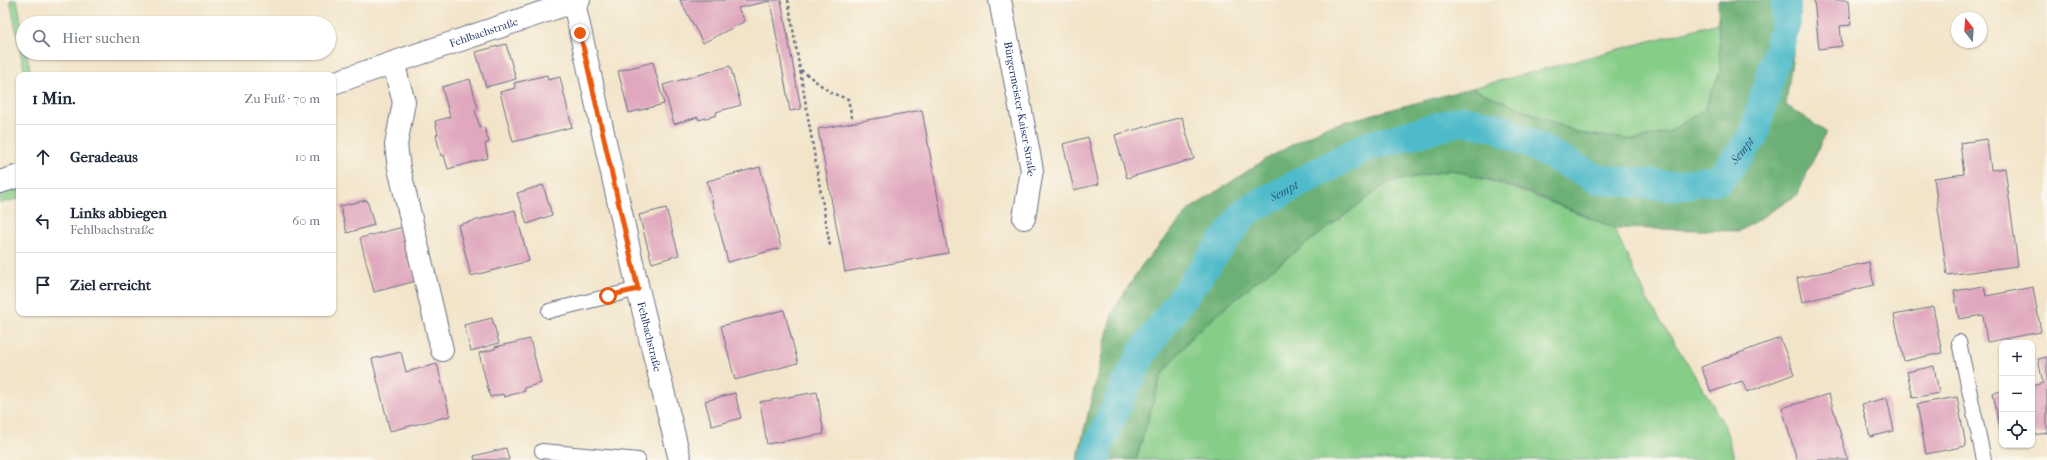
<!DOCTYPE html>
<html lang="de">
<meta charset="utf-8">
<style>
body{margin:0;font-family:"IM FELL French Canon",serif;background:#f2f2f3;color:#1f2937}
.controls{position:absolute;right:12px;bottom:12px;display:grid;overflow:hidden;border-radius:8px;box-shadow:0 1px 3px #0004}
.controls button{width:36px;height:36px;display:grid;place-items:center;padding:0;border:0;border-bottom:1px solid #e0e1e3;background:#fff;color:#1f2937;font:20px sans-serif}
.compass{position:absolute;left:1951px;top:12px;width:36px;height:36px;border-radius:50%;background:#fff;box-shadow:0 1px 3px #0004;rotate:343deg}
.stop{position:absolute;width:12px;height:12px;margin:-9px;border:3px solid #ea580c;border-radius:50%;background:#fff}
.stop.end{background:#ea580c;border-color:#fff;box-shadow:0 1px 4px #0008}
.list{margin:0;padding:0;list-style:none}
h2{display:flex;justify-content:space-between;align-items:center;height:52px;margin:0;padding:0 16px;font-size:17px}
h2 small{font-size:13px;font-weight:400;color:#747a83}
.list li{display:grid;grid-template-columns:26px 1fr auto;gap:12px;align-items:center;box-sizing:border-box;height:64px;padding:0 16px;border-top:1px solid #e0e1e3}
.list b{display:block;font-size:15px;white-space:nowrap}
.list p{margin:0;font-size:13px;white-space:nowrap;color:#747a83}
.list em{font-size:13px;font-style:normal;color:#747a83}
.icon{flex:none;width:22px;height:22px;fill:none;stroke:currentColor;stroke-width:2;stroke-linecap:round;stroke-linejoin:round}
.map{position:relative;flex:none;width:2047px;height:460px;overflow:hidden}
.search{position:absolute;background:#fff;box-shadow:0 1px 3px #0004;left:16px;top:16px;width:320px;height:44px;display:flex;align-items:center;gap:10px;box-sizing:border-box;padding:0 14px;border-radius:22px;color:#747a83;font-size:15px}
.panel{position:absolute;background:#fff;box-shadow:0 1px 3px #0004;left:16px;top:72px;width:320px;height:244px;border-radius:8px}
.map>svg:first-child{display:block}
.green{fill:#86cd88;stroke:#507e73}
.forest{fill:#6cb074;stroke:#447069}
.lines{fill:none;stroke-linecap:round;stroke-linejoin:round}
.canal{stroke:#4fbbca;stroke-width:30}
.building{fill:#e0a8be}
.service-casing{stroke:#666e83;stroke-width:16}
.minor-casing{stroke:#666e83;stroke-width:24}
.path{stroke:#666e83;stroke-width:2.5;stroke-dasharray:3 3;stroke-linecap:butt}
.service{stroke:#fff;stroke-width:14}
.minor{stroke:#fff;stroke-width:22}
.route{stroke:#ea580c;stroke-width:5}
.labels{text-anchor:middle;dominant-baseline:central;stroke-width:4;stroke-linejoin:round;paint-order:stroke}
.street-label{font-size:11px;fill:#1b2f5e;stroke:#fbf7ec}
.water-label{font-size:12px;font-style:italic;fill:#2b597e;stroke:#fbf7ec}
</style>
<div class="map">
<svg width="2047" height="460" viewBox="0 0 2047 460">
<rect width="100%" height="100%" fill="#fbf7ec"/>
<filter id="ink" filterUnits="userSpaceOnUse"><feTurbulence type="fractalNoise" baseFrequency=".025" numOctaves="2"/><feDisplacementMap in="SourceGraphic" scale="8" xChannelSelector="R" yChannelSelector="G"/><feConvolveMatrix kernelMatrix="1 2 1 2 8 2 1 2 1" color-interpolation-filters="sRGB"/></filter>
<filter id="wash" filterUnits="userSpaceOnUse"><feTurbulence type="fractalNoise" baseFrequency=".012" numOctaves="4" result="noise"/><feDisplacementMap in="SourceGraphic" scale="16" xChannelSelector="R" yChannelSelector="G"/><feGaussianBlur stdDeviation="0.9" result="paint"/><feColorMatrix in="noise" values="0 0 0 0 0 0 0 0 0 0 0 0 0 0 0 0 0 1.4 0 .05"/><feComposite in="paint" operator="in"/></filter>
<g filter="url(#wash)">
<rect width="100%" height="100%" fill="#f2e4c9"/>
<path class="green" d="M10,0H17L23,32V53H27L31,75H25Z
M1718,23L1720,72L1704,110L1669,132L1635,140L1579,133L1472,88Z
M1452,170C1510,185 1559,205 1614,228L1647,299L1710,400L1725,427L1735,460H1136L1161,376L1192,336L1258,280L1389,182Z
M19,188V199L0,203V193Z"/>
<path class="forest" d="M1718,0H1798V16L1786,105L1826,132L1797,195L1740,231L1614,228L1538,196L1498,182L1452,170L1389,182L1258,280L1192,336L1161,376L1136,460H1077L1112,313L1142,265L1190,209L1266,159L1325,127L1472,88L1579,133L1635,140L1669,132L1704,110L1720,72Z"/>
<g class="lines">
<g class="canal">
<path id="s1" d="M1598,179L1670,186L1720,179L1753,137L1786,22V0"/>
<path id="s2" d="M1095,460L1099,443L1142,353L1245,212L1366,147L1464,120L1499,128L1592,176"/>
</g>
</g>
<g id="blocks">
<path class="building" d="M680,0H781L801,109L790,111L770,1L738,8L745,21L703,43Z
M1814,0H1849L1851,25L1840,26L1842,46L1819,49Z
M506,44L516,79L486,87L476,52Z
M653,62L664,104L629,113L618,71Z
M730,66L741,105L716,112L717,115L699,120L698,117L674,124L663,85Z
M547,75L548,80L560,77L572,127L513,142L500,92L515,88L514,83Z
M470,79L478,109L475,110L480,128L484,127L489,142L485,144L488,158L448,169L444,155L441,156L436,135L438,134L435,121L450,117L442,87Z
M922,110L948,253L845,272L818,129Z
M1182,117L1194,159L1127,178L1115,135Z
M1088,137L1099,184L1074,190L1063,144Z
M1987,139L1991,170L2005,168L2018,266L1947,275L1934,178L1964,174L1960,143Z
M760,167L781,248L728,262L707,181Z
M543,185L552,215L527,224L517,193Z
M367,200L374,225L347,233L340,206Z
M666,208L679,255L652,263L639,215Z
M515,210L529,261L471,276L458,225Z
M403,227L416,281L374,292L360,238Z
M1869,262L1874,285L1802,302L1797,278Z
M1984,286L1986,296L2033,287L2041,332L1987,342L1983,315L1959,319L1954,291Z
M1933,307L1942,353L1904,361L1894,315Z
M784,310L798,363L735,380L721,326Z
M492,318L499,343L471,351L464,325Z
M1780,338L1794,374L1747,392L1742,381L1711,392L1701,367Z
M530,339L541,383L524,388L525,391L504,397L503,394L490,397L479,353L495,349V347Z
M401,352L406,372L437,364L450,416L390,431L372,359Z
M2047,357V433L2032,435V386L2043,383L2038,359Z
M1934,366L1939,393L1913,398L1907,372Z
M2002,391V435H2001L1993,393Z
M817,392L824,434L767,444L760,402Z
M735,393L741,418L712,426L705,401Z
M1829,394L1848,460H1797L1782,408Z
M1957,397L1966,446L1926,454L1917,404Z
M1887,398L1894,431L1870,437L1862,404Z
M506,448L509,460H475L474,456Z"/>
</g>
</g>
<g filter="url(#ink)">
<use href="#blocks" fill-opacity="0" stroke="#666e83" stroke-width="1"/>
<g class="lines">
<g class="service-casing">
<path id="service" d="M549,311L638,289
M1959,342L1984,460
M542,451L638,460"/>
</g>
<g class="minor-casing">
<g id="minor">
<path id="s3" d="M1000,0L1032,170L1024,218"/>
<path id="s4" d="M574,3L638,289L680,460"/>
<path d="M393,63L404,102L396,145L399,168L442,350"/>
<path id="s5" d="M333,83L579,0"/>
<path d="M0,182L19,176"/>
</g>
</g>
<path class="path" d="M788,0L830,246
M801,70L831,93L848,99L852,118"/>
<use href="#service" class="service"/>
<use href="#minor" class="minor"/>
</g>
</g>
<g class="lines" filter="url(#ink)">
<path class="route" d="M580,33L638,289L608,296"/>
</g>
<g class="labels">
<g class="street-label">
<text stroke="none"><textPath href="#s5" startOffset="159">Fehlbachstraße</textPath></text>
<text stroke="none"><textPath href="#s3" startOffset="111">Bürgermeister-Kaiser-Straße</textPath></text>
<text stroke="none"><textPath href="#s4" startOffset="342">Fehlbachstraße</textPath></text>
</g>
<g class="water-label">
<text stroke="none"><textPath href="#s1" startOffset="159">Sempt</textPath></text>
<text stroke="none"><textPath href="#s2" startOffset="336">Sempt</textPath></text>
</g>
</g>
</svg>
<div class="controls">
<button>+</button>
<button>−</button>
<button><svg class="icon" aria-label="locate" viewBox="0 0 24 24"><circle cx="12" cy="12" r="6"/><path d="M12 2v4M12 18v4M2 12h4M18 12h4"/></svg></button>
</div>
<svg class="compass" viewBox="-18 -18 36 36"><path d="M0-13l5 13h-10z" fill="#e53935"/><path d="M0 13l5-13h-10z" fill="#747a83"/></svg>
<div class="stop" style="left:608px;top:296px"></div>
<div class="stop end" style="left:580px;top:33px"></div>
<div class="search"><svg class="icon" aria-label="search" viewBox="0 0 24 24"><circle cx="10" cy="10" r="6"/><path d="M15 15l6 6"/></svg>Hier suchen</div>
<section class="panel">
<h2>1 Min.<small>Zu Fuß · 70 m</small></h2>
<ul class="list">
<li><svg class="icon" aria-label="ahead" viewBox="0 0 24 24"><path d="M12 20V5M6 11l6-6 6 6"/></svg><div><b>Geradeaus</b></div><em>10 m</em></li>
<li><svg class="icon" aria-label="left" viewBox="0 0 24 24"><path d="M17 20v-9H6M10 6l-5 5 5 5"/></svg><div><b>Links abbiegen</b><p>Fehlbachstraße</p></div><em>60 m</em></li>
<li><svg class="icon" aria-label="arrive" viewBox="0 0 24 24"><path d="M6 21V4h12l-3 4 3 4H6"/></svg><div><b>Ziel erreicht</b></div></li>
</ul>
</section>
</div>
